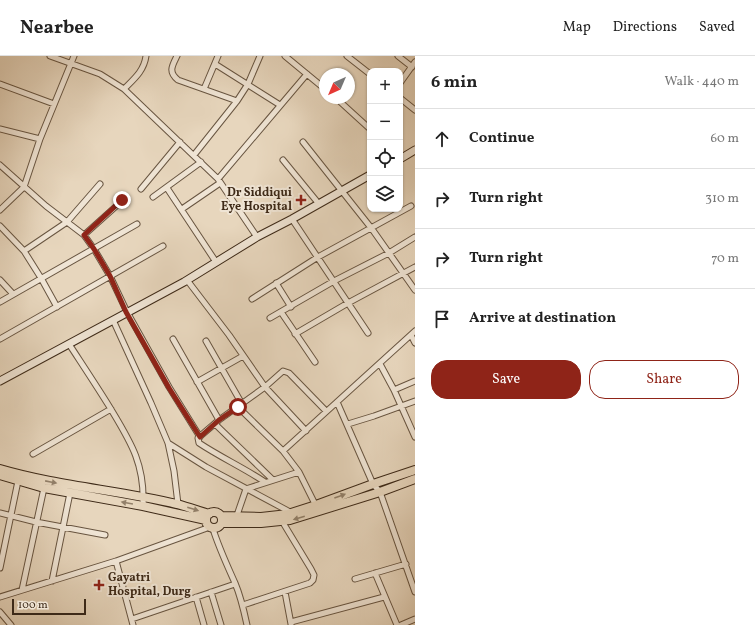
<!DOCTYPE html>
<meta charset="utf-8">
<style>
body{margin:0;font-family:Vollkorn,serif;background:#f6f6f6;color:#222}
.controls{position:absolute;right:12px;top:12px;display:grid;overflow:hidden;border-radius:8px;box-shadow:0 1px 3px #0004}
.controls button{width:36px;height:36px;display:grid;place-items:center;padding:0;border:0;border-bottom:1px solid #e0e0e0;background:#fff;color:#222;font:20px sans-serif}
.compass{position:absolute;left:319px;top:12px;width:36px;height:36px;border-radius:50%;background:#fff;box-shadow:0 1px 3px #0004;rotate:224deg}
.scale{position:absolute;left:12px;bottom:10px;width:74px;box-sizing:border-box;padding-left:4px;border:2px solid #3e2a18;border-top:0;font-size:11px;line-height:14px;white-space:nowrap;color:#3e2a18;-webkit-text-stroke:3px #efe4d4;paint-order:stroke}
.stop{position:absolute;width:12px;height:12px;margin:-9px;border:3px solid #8f2418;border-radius:50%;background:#fff}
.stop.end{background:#8f2418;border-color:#fff;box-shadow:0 1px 4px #0008}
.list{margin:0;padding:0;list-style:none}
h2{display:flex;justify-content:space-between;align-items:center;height:52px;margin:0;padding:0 16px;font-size:17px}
h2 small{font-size:13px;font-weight:400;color:#767676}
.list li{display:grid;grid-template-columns:26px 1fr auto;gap:12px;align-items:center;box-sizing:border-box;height:60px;padding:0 16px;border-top:1px solid #e0e0e0}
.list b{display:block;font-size:15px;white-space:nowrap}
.list em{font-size:13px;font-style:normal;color:#767676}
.actions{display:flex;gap:8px;padding:12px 16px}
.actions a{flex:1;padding:9px 0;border:1px solid #8f2418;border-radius:16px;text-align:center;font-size:14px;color:#8f2418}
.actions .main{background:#8f2418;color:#fff}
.icon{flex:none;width:22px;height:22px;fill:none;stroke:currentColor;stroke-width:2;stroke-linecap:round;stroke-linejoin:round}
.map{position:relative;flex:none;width:415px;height:569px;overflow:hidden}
header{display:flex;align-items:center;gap:24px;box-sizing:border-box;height:56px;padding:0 20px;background:#fff;border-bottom:1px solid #e0e0e0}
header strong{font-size:19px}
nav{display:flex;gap:22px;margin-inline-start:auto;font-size:14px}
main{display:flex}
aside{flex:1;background:#fff}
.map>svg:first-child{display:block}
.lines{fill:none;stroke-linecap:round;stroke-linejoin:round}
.street-casing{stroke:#685541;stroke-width:7}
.secondary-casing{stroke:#3e2a18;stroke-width:9}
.primary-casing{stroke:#3e2a18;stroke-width:10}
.street{stroke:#efe4d4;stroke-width:5}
.secondary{stroke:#efe4d4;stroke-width:7}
.primary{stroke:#e7d6bd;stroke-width:8}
.oneway{fill:#92806a}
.route{stroke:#8f2418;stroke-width:5}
.poi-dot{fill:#8f2418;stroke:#efe4d4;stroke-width:1.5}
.labels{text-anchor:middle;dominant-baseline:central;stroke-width:4;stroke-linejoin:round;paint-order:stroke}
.poi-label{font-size:12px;font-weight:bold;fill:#3e2a18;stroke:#efe4d4;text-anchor:end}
</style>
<header>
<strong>Nearbee</strong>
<nav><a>Map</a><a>Directions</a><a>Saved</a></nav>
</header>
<main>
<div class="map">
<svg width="415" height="569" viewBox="0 0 415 569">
<rect width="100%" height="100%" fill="#e7d6bd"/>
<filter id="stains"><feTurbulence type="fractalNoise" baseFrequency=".005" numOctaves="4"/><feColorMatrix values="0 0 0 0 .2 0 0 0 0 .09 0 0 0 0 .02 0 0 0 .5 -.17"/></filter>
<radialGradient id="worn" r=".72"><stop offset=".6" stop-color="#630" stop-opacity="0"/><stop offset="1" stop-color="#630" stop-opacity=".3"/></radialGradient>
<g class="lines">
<g class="street-casing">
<path id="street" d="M50,0L100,18L124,33L218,123L257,181
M177,0C172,10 168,16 178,24L237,45
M285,0L325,33
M347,0L370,18
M398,0L412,11
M215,8L280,49
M400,27L415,6
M0,28L54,48
M124,33C134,23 144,15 146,0
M204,33L218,0
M336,42L370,73
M400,42L415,54
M0,73L40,83
M303,86L372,173L415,234
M194,99L237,45L248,28L260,0
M283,104L319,148
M0,109L46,150L84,179L94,193L110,220L127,256L169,331L200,381
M218,123L307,18
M167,132L216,206
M141,133L180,86
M153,141L201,106
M182,153L220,127
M0,154L24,131L40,83L74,0
M292,163L368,277
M0,170L24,195L67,166L100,128
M84,179L123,144
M24,195L41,222L57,251
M0,224L13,238
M187,224L229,279L265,331L306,375
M276,227L291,251
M252,243L318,201L411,150
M0,246L137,168
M281,256L315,306
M270,262L334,225L389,197L415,181
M113,264L151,347L168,387L174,415L178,448
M295,278L348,247L415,211
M411,279L415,287
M0,283L163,190
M173,283L219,364
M206,285L242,348
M69,288C82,308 96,329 109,350C130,385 145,407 143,450
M380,308L394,334L415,381
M197,326L243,300
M394,334L415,325
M337,346L373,428L380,436L415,536
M238,351L283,395L299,416L317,452
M215,368L273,424
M348,368L374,360L415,345
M168,387L206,411L292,457
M283,395L415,275
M33,398L111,353
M265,426C244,412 220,401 199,387L198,382L219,364L265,331L283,315L289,317L326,355
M0,457L36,466L105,479
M236,462L246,433L299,416
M213,473C219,492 227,509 235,527C241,541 244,555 247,569
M0,512L18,425
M375,517L397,569
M355,523L406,508
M52,525L70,437
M22,534L44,432
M211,536L221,569
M285,536L291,568
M0,541L116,505
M196,541L204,569
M243,549L310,527L313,524L314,519L311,513L282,465
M0,556L11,569
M132,563L235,528
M291,566L384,541
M133,569L116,505L210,471
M401,569L415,563"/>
</g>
<g class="secondary-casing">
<path id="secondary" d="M400,103L415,94
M0,325L184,226L257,181L292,163L370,119"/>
</g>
<g class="primary-casing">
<path id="primary" d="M0,413C58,430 118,434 177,448C188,451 199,455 209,458
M0,419L44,432L143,450L206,464
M206 464a8 8 0 1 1 16 0a8 8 0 1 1-16 0Z
M221,460L261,461L288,458L316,449L373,428L415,414
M222,467H261L290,464L380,436L415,423"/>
</g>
<use href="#street" class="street"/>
<use href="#secondary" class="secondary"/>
<use href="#primary" class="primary"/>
</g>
<defs><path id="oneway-solid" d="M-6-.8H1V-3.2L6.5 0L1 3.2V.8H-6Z"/></defs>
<g class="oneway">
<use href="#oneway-solid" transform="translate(51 426) rotate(11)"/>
<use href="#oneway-solid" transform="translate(340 440) rotate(-20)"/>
<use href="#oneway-solid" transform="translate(127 447) rotate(-170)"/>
<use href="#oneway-solid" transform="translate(193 453) rotate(17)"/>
<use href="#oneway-solid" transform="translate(299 462) rotate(164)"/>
</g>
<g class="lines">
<path class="route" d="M122,144L84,179L94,193L110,220L126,256L169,332L200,381L219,364L238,351"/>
</g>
<g class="poi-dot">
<path d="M299 138h4v4h4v4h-4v4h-4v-4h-4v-4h4z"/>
<path d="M97 523h4v4h4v4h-4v4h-4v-4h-4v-4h4z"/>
</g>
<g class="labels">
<g class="poi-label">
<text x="292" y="137">Dr Siddiqui<tspan x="292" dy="14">Eye Hospital</tspan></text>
<text x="108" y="522" text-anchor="start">Gayatri<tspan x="108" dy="14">Hospital, Durg</tspan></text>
</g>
</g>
<rect width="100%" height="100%" filter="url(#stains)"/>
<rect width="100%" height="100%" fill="url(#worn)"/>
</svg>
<div class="controls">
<button>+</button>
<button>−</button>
<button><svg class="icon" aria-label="locate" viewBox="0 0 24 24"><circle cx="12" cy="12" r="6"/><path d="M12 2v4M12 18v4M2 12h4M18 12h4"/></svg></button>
<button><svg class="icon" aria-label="layers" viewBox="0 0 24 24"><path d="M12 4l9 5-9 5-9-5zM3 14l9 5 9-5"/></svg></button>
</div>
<svg class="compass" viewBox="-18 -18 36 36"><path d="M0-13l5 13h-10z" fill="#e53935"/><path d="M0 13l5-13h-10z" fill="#767676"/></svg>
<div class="scale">100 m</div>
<div class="stop" style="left:238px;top:351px"></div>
<div class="stop end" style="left:122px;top:144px"></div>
</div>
<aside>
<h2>6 min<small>Walk · 440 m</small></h2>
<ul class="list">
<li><svg class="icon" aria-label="ahead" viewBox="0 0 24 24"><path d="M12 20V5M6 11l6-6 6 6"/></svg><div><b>Continue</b></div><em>60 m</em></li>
<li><svg class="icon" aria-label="right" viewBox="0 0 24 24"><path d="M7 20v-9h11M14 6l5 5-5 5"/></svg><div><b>Turn right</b></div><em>310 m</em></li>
<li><svg class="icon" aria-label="right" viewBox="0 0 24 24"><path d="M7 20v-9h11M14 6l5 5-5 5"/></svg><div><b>Turn right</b></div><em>70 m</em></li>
<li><svg class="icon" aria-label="arrive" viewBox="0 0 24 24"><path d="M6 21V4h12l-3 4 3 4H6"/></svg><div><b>Arrive at destination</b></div></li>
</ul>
<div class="actions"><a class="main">Save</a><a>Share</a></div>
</aside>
</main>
